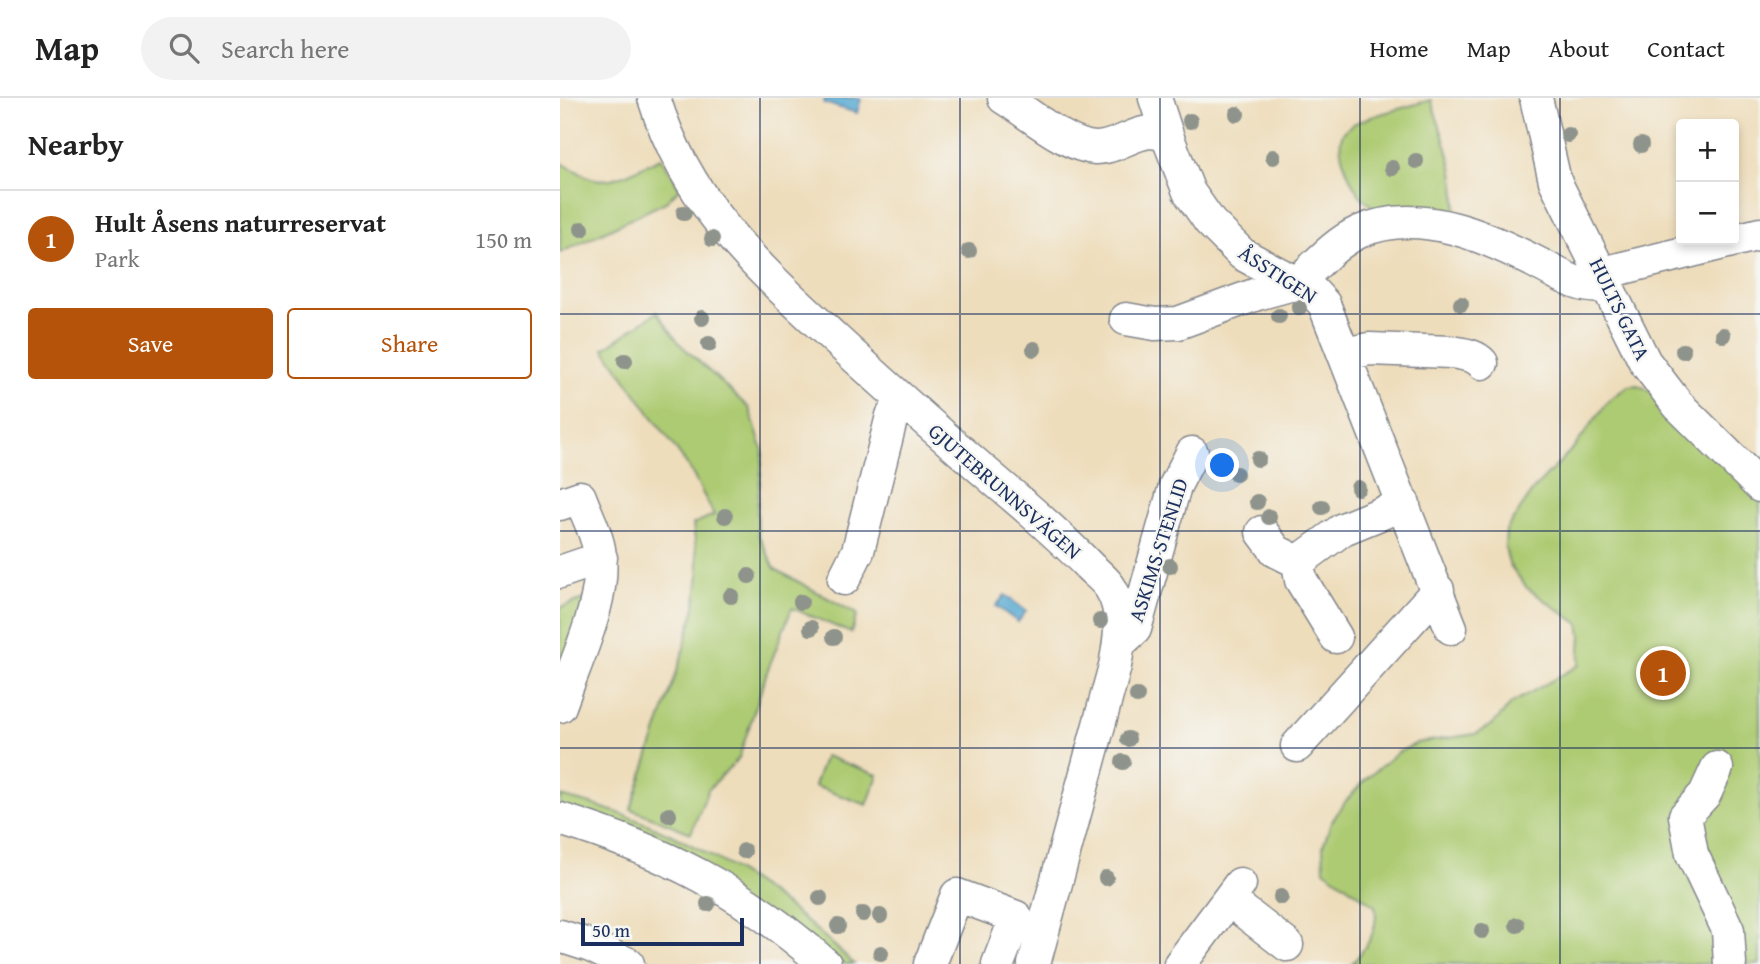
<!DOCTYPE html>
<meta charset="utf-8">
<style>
body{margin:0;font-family:"Gentium Book Plus",serif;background:#f2f2f2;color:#222}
.controls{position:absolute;right:21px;top:21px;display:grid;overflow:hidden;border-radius:7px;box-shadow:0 4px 10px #0003}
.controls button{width:63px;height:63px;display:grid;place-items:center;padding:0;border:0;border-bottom:2px solid #e0e0e0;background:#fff;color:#222;font:35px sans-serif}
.scale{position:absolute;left:21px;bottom:18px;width:163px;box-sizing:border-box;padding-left:7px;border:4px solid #1b2f5e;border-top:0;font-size:19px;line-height:24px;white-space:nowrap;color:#1b2f5e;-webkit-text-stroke:5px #f6f6f2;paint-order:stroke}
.you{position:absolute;left:663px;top:368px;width:24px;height:24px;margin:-18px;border:5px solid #fff;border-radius:50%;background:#1a73e8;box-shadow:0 0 0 10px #1a73e833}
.badge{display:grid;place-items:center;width:46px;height:46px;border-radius:50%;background:#b45309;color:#fff;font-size:23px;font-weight:700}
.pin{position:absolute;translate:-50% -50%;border:4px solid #fff;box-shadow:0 2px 7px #0006}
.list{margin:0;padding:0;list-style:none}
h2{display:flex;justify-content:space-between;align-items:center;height:91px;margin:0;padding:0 28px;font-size:30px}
h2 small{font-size:23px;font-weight:400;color:#767676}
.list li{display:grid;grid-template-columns:46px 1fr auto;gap:21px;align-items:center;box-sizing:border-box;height:98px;padding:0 28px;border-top:2px solid #e0e0e0}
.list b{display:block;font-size:26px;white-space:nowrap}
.list p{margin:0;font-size:23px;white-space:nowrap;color:#767676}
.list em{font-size:23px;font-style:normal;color:#767676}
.actions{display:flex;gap:14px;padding:21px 28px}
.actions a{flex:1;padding:16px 0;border:2px solid #b45309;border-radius:7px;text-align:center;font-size:24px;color:#b45309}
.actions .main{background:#b45309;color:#fff}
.icon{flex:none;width:38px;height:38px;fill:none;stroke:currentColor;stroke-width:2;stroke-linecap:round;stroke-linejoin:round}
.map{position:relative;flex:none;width:1200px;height:866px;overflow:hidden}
header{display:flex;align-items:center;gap:42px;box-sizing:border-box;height:98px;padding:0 35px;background:#fff;border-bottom:2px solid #e0e0e0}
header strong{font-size:33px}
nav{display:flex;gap:38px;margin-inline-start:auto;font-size:24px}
.search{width:490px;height:63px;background:#f2f2f2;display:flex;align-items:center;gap:18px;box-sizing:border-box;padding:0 24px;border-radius:38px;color:#767676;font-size:26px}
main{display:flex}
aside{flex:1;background:#fff}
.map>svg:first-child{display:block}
.green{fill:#adcb72;stroke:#647d68;stroke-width:2}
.water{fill:#54a9d0;stroke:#386c97;stroke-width:2}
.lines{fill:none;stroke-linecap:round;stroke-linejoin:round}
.minor-casing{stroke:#84868c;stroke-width:35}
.minor{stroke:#fff;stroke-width:32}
.tree{fill:#8e938b}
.grid{fill:none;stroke:#1b2f5e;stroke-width:2;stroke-opacity:0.55}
.labels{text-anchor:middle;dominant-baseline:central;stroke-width:5;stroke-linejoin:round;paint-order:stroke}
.street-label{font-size:21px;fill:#1b2f5e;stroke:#f6f6f2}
</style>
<header>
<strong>Map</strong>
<div class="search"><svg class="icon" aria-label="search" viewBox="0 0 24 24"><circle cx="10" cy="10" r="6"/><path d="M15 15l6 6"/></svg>Search here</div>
<nav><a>Home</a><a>Map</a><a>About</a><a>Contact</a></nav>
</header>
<main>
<aside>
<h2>Nearby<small></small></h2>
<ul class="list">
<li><span class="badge">1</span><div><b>Hult Åsens naturreservat</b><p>Park</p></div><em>150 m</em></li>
</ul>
<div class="actions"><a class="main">Save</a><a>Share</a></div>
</aside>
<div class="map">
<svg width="1200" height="866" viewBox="0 0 1200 866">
<rect width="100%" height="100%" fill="#f6f6f2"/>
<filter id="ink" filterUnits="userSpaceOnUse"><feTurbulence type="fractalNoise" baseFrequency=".0143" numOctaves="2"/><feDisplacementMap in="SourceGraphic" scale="14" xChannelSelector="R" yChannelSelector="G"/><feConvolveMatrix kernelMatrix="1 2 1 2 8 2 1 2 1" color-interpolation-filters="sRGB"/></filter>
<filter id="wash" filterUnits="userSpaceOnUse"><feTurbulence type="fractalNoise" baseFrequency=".00686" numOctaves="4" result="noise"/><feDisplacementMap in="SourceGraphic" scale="28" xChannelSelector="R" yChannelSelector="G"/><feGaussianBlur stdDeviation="1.57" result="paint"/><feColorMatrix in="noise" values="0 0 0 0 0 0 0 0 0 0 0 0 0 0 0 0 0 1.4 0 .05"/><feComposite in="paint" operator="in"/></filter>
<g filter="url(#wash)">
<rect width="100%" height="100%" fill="#edb"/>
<path class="green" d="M871,2C881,34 904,88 893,120L820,113C803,105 794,91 787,73C769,30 789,26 824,15C840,11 855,6 871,2Z
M101,60L120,90L106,104L0,155V65C11,69 20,76 31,80C53,88 81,68 101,60Z
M97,214L120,246L189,310L203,353L197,412L198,436L215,471L297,516L291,535L232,510L207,574L179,660L148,692L131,735L71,711L120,564L135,509L139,476L133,426L154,417L130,371L44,251Z
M1078,287L1090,293L1200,400V866H792C807,848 819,833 815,808L764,772L763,748L771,725L785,704L806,681L837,655L857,645L915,636L933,626L952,605L1019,567L1021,538L1019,526L967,490L949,466L945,449L946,432L974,391L1016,347L1049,302L1068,288Z
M29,499L0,575V510Z
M265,658L318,677L307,707L254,688Z
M0,698C113,724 211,786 294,866H285L269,858L0,709Z"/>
<path class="water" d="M265,0H298L301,1L297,15L264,5Z
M445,497L466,513L458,524L436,508Z"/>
</g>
<g filter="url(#ink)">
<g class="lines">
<g class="minor-casing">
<path id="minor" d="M94,0C127,106 194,166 272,238C327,289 383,338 439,386C470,412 501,439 529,468C536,475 546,482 551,491C565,514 560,542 555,568L474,866
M444,0C469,15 506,48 535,50C561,51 585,22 608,40L629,94L650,124L682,156L753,194L764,206L891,530
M595,0L608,40
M976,0L995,83L1085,264L1118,307L1200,388
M1043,175L1200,136
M737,185C756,167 775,145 799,134C860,107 930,140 983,168C1004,179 1024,193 1048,187
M566,221L595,226L618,225L697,196L737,185
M785,256L809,251L892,254C903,256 915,257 922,265
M0,406L20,399C26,416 36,433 39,451C48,499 16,562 0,608
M702,434L716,453L738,464L741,482L776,539
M738,464L783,431L844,406
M0,474L41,460
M284,481L298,453L332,318L343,303
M563,542L575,531L615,388L632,355
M737,648L878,492
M1157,670L1145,696L1125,718L1132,756L1168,832L1170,866
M0,721C104,753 183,793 265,866
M669,802L727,847
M0,838L31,848L68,866
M370,866L397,797L456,819L438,866
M620,866L680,786"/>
</g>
<use href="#minor" class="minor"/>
</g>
<g class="tree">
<circle cx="677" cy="16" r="8"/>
<circle cx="630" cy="23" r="8"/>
<circle cx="1008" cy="37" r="8"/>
<circle cx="1081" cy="47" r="8"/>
<circle cx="713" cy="59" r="8"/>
<circle cx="856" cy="63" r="8"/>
<circle cx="832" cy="70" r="8"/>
<circle cx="124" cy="115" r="8"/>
<circle cx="22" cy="131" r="8"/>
<circle cx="152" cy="141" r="8"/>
<circle cx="409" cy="153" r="8"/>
<circle cx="901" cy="206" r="8"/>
<circle cx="739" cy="210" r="8"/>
<circle cx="719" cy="218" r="8"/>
<circle cx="142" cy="220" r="8"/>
<circle cx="1163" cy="237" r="8"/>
<circle cx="149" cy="246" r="8"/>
<circle cx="474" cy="251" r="8"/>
<circle cx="1123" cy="253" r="8"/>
<circle cx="65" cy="263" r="8"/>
<circle cx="698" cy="361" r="8"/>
<circle cx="676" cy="376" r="8"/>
<circle cx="798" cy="390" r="8"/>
<circle cx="697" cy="404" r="8"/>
<circle cx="762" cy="409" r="8"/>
<circle cx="165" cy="418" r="8"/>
<circle cx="709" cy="419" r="8"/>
<circle cx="610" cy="468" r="8"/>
<circle cx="189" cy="478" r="8"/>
<circle cx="171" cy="498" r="8"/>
<circle cx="241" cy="504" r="8"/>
<circle cx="540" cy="523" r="8"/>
<circle cx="251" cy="530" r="8"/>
<circle cx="274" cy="539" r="8"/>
<circle cx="577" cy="598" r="8"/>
<circle cx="568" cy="641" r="8"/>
<circle cx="563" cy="664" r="8"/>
<circle cx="109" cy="717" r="8"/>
<circle cx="184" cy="753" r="8"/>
<circle cx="546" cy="780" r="8"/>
<circle cx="721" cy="799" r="8"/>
<circle cx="260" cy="800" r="8"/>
<circle cx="148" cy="806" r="8"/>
<circle cx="303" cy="816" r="8"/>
<circle cx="320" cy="818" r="8"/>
<circle cx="957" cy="827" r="8"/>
<circle cx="278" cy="828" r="8"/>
<circle cx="922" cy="833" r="8"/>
<circle cx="321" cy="855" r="8"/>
</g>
</g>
<path class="grid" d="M200,0V866M400,0V866M600,0V866M800,0V866M1000,0V866M0,216H1200M0,433H1200M0,650H1200"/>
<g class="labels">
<g class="street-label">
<text transform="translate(718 176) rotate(33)">ÅSSTIGEN</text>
<text transform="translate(1060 211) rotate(64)">HULTS GATA</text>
<text transform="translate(445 393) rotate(41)">GJUTEBRUNNSVÄGEN</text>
<text transform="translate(598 452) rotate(-72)">ASKIMS STENLID</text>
</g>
</g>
</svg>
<div class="controls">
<button>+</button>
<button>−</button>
</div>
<div class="scale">50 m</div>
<div class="you"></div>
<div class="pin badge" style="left:1103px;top:575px">1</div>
</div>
</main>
